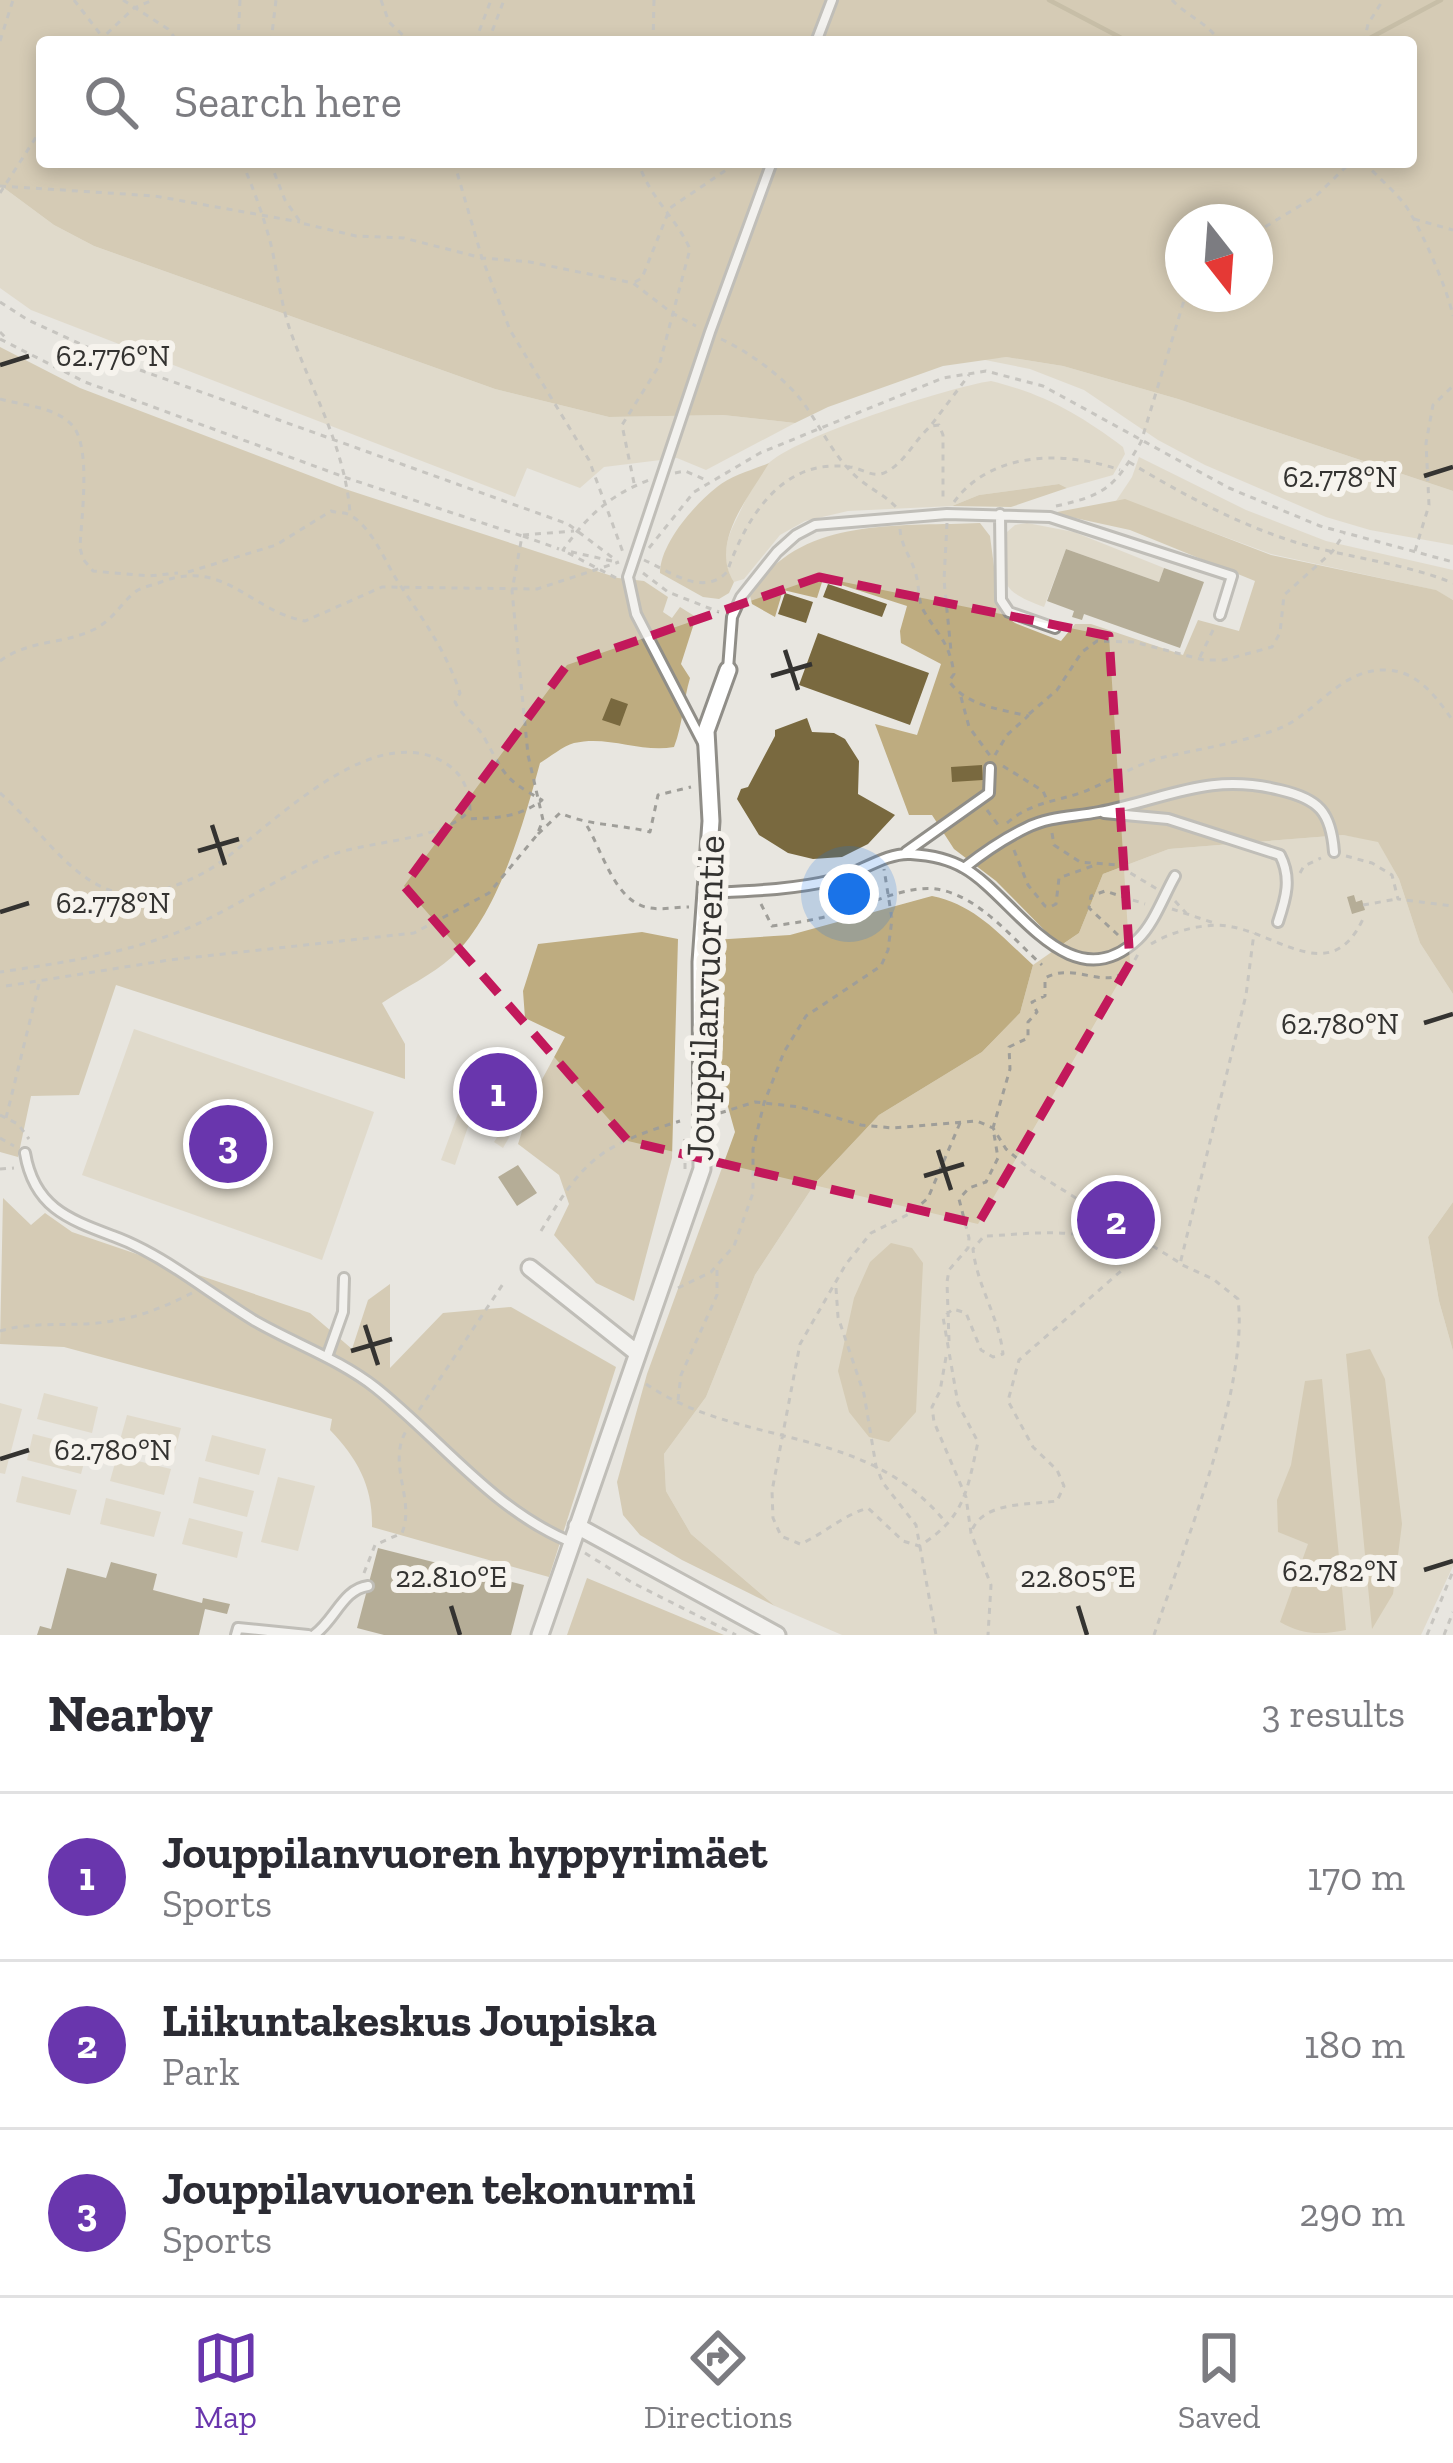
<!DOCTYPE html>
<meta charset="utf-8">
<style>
body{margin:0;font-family:"Zilla Slab",serif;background:#f7f7f7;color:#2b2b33}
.compass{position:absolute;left:1165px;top:204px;width:108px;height:108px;border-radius:50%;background:#fff;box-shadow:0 6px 18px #0003;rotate:163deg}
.you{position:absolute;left:849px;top:894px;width:42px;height:42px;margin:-30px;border:9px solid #fff;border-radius:50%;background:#1a73e8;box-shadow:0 0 0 18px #1a73e833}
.badge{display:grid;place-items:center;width:78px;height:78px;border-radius:50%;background:#6936ad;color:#fff;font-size:39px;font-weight:700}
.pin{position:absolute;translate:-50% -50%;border:6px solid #fff;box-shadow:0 3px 12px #0006}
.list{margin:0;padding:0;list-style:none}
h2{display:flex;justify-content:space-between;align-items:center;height:156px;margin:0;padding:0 48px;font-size:51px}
h2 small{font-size:39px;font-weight:400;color:#7c7c81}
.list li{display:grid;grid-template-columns:78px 1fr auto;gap:36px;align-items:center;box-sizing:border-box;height:168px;padding:0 48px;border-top:3px solid #e1e1e2}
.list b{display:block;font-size:45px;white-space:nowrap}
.list p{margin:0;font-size:39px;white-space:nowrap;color:#7c7c81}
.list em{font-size:39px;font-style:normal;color:#7c7c81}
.icon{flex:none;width:66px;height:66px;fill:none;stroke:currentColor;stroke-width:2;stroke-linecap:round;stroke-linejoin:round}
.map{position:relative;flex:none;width:1453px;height:1635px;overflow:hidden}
.search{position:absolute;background:#fff;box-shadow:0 6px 18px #0003;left:36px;right:36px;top:36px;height:132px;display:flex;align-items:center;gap:30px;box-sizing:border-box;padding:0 42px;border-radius:12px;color:#7c7c81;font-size:45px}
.sheet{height:660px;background:#fff}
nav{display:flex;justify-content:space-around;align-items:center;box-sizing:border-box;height:168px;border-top:3px solid #e1e1e2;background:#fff;font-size:33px;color:#7c7c81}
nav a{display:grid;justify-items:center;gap:6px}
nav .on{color:#6936ad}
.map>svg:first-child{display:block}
.green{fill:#d8ccb1}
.forest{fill:#beac80;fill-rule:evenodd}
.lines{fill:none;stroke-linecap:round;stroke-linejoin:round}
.stream{stroke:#9f8e63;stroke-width:4.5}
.building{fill:#79693f}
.lane-casing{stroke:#908e88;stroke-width:14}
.street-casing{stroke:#908e88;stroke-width:21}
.path{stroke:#9f9e99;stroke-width:3;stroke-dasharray:6 6;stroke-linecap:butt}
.lane{stroke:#fff;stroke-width:8}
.street{stroke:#fff;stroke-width:15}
.marked{fill:none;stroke:#c2185b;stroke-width:9;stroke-dasharray:24 15;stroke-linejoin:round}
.ticks{fill:none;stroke:#343331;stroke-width:4.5}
.labels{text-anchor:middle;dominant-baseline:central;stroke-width:12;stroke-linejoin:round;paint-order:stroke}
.street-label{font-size:39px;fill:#343331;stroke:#f6f3ed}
.ticks-label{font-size:30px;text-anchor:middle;fill:#343331;stroke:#f6f3ed;stroke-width:12;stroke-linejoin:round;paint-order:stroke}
</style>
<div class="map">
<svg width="1453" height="1635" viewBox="0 0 1453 1635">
<rect width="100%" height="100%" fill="#e8e6e0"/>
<path class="green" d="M0,185L54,225L94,246L495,389L609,417L723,415L795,423L706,470L677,458L604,467L580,488L527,468L515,497L31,310L0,288Z
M1006,357L1063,366L1178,399L1453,491V545L1370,530L1326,517L1205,465L1158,440L1084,390L1030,369L980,359Z
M991,381C1044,394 1079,414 1123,447L1125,454L1113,475L1067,488L1059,484L979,495L952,506L848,511L805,521L780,535L744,579L734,582C721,562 725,542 735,522C744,504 754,480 767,465C793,437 950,387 991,381Z
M1139,457L1246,510L1326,541L1453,570V600L1435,590L1271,554L1125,500L1116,501L1132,477Z
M1027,523L1074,532L1164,568L1159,582L1066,549L1044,607C993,588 1005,582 1007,532L1015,525Z
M1343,835L1378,841L1399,879L1420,943L1453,994V1202L1428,1237L1439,1301L1453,1351V1566L1421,1635H842L775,1606L691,1534L666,1491L664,1454L706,1397L755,1275L816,1182L879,1115L982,1052L1020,1013L1033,965L1079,933L1103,874L1169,849Z
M134,1029L374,1112L322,1260L82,1175Z
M474,1070L486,1074L455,1165L441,1160Z
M527,1092L533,1096L503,1148L494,1142Z
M44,1393L98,1407L92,1433L37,1419Z
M0,1403L22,1409L5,1474L0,1473Z
M127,1415L181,1428L174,1454L120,1440Z
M33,1434L88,1448L81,1474L27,1460Z
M212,1435L266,1449L259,1475L205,1461Z
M117,1456L171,1469L164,1495L110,1481Z
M22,1476L77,1490L70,1515L16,1502Z
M199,1477L254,1491L247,1517L193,1503Z
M278,1477L315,1486L298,1551L261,1542Z
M106,1498L161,1512L154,1537L100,1524Z
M189,1518L243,1532L237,1558L182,1544Z"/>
<path class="forest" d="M0,0H1453V491L1178,399L1063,366L1006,357L943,366L828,407L795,423L723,415L609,417L495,389L94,246L54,225L0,185ZM42,42H1411V162H42ZM1183,222H1255V294H1183Z
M0,347L80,388L345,489L618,578L644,581L668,597L663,612L672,618L680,607L696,617L681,664L690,678C683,702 683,723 674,747C640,753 609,735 574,743C563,746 550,757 540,763C524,822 498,915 452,957C432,975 404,988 382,1003L405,1044V1079L116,985L79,1095L31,1096L18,1157L0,1152Z
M769,463C749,497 709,543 734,582L729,593L719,599L703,597L660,573C660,544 694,505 717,487C730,476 752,470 769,463Z
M1059,484L1067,488L1011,507L952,506L979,495Z
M1125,499L1271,555L1436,590L1453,600V994L1420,943L1399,879L1378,842L1343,835L1169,849L1103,874L1079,933L1060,946L996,881L954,849L932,815H909L875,724L917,735L941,664L901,643L900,631L907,606L823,579L817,598L783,590L775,617L752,604L750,596C797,515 899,527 980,523L990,536L1000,612L1015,623L1061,641L1075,624H1091L1183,655L1198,620L1239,631L1255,581L1130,530L1052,513Z
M932,896C976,905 1001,936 1033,965L1020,1013L982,1052L879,1115L816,1182L755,1275L706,1397L664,1454L666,1491L691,1534L775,1606L682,1560L640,1535L623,1515L617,1482L647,1374L735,1132L723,1089L713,940L790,935Z
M642,932L678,939L672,1158L634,1301L596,1283L554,1235L569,1204L559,1175L518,1144L533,1096L565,1037L525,1018L523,991L538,944Z
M3,1198L31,1225L45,1213L72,1232L310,1313L352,1349L368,1300L390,1284V1368L443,1313L511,1307L616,1367L549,1577L372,1527C373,1487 358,1459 330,1430L332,1419L64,1347L0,1344Z
M1453,1202V1351L1439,1301L1428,1237Z
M891,1243L912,1248L923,1263L916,1412L889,1442L869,1437L849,1412L838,1371L854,1298L870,1262Z
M1370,1349L1385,1379L1402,1524L1393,1594L1372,1629L1346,1354Z
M1322,1379L1346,1630C1321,1635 1302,1635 1280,1622L1308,1544L1278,1532L1277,1500L1291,1465L1305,1381Z
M587,1578L724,1635H567Z"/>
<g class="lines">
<path class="stream" d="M1049,0L1129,42
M1370,38L1441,0"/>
</g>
<path class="building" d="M1066,549L1159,582L1164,568L1204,582L1180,648L1084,614L1082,620L1072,617L1074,611L1047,601Z
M828,584L887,604L882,617L823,597Z
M785,593L813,602L806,623L778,614Z
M818,633L929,673L910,725L799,685Z
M611,698L628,704L620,726L602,720Z
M807,718L812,732L834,733L845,739L859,761L858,794L895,815L868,844L842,857L813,859L788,853L759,835L737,799L741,789L748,787L775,736V730Z
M982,765L983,780L952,782L951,767Z
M1354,895L1356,902L1362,900L1365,910L1352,914L1347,897Z
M518,1165L537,1193L517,1206L498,1177Z
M378,1548L524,1585L511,1635H384L357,1628Z
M111,1562L157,1574L153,1590L202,1603L203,1598L230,1604L227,1614L205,1609L199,1635H37L40,1626L51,1629L67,1568L106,1578Z"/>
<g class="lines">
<g class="lane-casing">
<path id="lane" d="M816,42L832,0
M1000,514L1001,600L1009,612L1055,628
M728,669L732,617L741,597L777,552L796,535L815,525L947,514L1050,517L1232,576L1220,615
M703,743L636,614L628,577L710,332L772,162
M1104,813L1168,819L1280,855C1292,878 1286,898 1278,922
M906,852L989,793L990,768
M964,868C983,853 1005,838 1026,828C1050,816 1074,817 1099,812C1167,799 1208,772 1280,790C1319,799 1331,812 1334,852
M705,893C748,891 792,890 833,880C858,874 886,852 911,854C927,855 949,859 964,868C1014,896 1069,1004 1138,939C1154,924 1164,895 1175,876
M25,1153C34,1207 68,1219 113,1236C135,1244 158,1257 178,1270C204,1287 229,1305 255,1321C295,1344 339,1359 376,1388C441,1440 493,1510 571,1542
M327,1357L343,1312L344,1278
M236,1635L238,1628L308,1635
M314,1635C335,1620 343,1589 368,1586"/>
</g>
<g class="street-casing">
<path id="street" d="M530,1268L637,1353
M577,1526L777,1635
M540,1635L702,1169L701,962L711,821L706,731L728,670"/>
</g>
<path class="path" d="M74,0L101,35
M123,0L168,29L178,42
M381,0L389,22L410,42
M1172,0C1188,17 1207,22 1220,42
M0,41L13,0
M98,42L134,8L153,0
M238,42L240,0
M271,42L276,0
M475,42L491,0
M488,42L504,0
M653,42L654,0
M1364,42L1368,24L1383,0
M242,162C254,190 265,220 272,249C278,277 281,303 290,330C312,392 345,447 350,513
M270,162L285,200L301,223L356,236L404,238L482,258L530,262L633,283L672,313L696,326
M454,162L482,258L510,330L589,460L624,555
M1364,162C1377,177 1399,194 1409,211C1424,236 1447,288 1453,316
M0,186L155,196L300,222
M0,193L42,128
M1414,219L1453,230
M1255,233L1316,196L1351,162
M635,282L642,278L670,208L738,162
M0,302L28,320L129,366L568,524L617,561
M0,332L8,340
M0,339L85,382L347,478L522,536L512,591L528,755L543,820L537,835L489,893L414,933L169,960L0,987
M721,339C747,351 778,373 797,395C819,421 832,457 859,479C872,490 885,495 897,508
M0,399C22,405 56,407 72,425C92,447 81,518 80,548L83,559L93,571L149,576L178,573
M932,424L969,375
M1129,462C1182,494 1239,525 1298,543C1350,558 1403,563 1453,583
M675,473L685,471L706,480
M634,483L622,425L659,366L690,249C675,216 651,200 638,162
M954,502C992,450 1066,451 1120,470
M1056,506C1107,495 1115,486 1141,442L1186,294
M947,523L944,580L951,651
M900,529C901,547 912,558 916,575C920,588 917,601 925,613C939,636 950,644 954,674L949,681C966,706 1000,709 1028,716L1007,735L995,755
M523,535L574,531
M523,536L559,549
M649,548L694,492L760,453L943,378L986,371L1043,386L1229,488L1320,526L1453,562
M1415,551L1429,505L1426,443L1433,405L1453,386
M568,553L618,579
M644,560C671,572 703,597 727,572C746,518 782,457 850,467C862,468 873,479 886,472C906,462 914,440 931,426L939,425L943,435V502
M612,561L563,550C587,516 610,495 649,480
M188,572L276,545L331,511C337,513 344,512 350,515C374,529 385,563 400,585C424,621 446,651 460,693L455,702C465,721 476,722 485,739C505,775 504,779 542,800C519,818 495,818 466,819
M643,573L668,592L719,612
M1200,657L1214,628
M0,661C30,639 63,645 95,629C115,618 120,604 135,592C141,587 154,585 161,582C225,558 250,611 305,621L382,587L537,589L619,562
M961,697L969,727L991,757
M1029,714L1057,690L1082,652L1097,641L1134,642L1204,660H1224L1272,647L1280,633L1284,595L1332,552L1344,534
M1003,766L1043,791L1047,800
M0,793C38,825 75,890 128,894C155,896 192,881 215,866C270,828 364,725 438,759C461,770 469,787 470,810C443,841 372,840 331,855C279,876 233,910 181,931C123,954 61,963 0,972
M987,810L999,826
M1007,823C1031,802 1055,802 1083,792C1109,782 1134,765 1160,758C1199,749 1240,743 1278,729C1312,716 1334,678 1372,671C1412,664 1433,692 1453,721
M587,826C603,852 615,903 650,908C662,910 676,907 689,907
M1052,833L1054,845L1080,862L1117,865L1157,889
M538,834L560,813C590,826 619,824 650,832L658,795L691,787
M1014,850L1028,885L1045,906L1050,907L1056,904L1059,878L1095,865
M1346,856L1372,863L1392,875L1398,899L1453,906
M1300,873L1304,866L1321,858
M1175,901L1186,913
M761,904L772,926C794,923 815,920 836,914C866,906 905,885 936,889C978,895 1012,938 1042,965
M1363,905L1397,899
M1172,909L1214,923
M1118,935L1089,908L1091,896L1105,891L1145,904
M1151,944C1172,931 1209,921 1233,927C1284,938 1332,985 1363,919
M720,1113L755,1102L800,1107L861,1125L893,1128L977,1121L993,1128L1006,1149L1031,1170L1180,1263
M0,1115L18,1124L29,1139
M6,1118L39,984
M960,1123L928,1198L911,1213L871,1233L846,1264L800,1344L772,1491L773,1518L781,1536L800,1544C824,1534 843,1515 868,1508L903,1541L919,1546C965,1518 967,1491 978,1442L958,1404L943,1317L953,1309L966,1313L981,1350L993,1357L1003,1354C999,1317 977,1286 973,1249L984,1236C1025,1235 1088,1223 1120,1253L1121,1271L1019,1360L1008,1401L1033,1447L1057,1470L1064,1486L1057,1501C1029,1505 981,1501 971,1533
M0,1138L14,1146
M0,1169L14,1168
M685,1169V1137
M541,1231C584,1159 599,1146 680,1121
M678,1288L711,1272L734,1246L753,1193V1149L764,1103L784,1052L806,1016L881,966L888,950L892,919L884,869
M836,1288L838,1317L864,1394L876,1466L883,1483L916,1525L936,1635
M0,1331C37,1320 75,1328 112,1321C141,1317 166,1306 192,1293
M949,1341L947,1282L949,1270L968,1248L969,1238L959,1199L969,1188L986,1182L998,1158L993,1128L1010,1069L1009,1047L1028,1038V1022L1037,1012L1032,1002L1045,996V978C1081,958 1115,1004 1139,952
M946,1357L940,1391L932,1407L934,1422L966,1497L971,1533L991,1585L988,1635
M646,1384C741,1449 867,1423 947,1524
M678,1400L681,1375L717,1295V1269
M419,1410L505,1281
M585,1553L631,1582L736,1635
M364,1573L375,1545L402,1533C416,1499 385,1462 408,1428
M1154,1635C1184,1546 1249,1388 1238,1299L1213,1279L1180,1264L1246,995L1254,933
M1427,1635L1453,1571
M1444,1635L1453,1612"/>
<use href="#lane" class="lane"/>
<use href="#street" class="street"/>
</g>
<path d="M0 0H1453V1635H0ZM819,577L1109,636L1130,963L978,1224L628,1141L404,886L567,665Z" fill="#e8e6e0" fill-opacity=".55" fill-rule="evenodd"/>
<path class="marked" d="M819,577L1109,636L1130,963L978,1224L628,1141L404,886L567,665Z"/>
<path class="ticks" d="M0,365L29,356M1424,476L1453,467M785,650L798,690M771,676L812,664M212,825L225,865M198,851L239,839M0,912L29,903M1424,1023L1453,1014M938,1150L951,1190M924,1176L964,1164M365,1325L378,1365M351,1351L392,1339M0,1459L29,1450M1424,1570L1453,1561M451,1606L460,1635M1078,1606L1087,1635"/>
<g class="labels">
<g class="street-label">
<text transform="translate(705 998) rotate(-88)">Jouppilanvuorentie</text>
</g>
</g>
<g class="ticks-label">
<text x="113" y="366">62.776°N</text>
<text x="1340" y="487">62.778°N</text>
<text x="113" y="913">62.778°N</text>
<text x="1340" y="1034">62.780°N</text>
<text x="113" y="1460">62.780°N</text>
<text x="1340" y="1581">62.782°N</text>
<text x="451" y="1587">22.810°E</text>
<text x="1078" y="1587">22.805°E</text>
</g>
</svg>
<svg class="compass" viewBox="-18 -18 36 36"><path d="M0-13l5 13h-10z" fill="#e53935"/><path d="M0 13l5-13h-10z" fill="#7c7c81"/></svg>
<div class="you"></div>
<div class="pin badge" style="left:498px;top:1092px">1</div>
<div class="pin badge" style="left:1116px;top:1220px">2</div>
<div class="pin badge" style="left:228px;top:1144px">3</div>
<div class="search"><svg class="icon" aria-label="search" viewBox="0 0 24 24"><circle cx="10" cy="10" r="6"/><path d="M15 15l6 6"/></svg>Search here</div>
</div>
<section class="sheet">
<h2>Nearby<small>3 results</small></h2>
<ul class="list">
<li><span class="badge">1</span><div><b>Jouppilanvuoren hyppyrimäet</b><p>Sports</p></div><em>170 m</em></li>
<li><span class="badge">2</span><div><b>Liikuntakeskus Joupiska</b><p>Park</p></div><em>180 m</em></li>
<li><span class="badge">3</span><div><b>Jouppilavuoren tekonurmi</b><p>Sports</p></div><em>290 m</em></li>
</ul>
</section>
<nav>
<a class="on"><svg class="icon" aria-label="map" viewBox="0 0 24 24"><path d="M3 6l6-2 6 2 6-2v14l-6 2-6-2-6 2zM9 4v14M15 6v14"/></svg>Map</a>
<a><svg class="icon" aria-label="directions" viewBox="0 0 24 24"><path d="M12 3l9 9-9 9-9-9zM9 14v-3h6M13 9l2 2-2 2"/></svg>Directions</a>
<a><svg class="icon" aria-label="saved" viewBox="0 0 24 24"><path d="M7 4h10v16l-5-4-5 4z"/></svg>Saved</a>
</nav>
